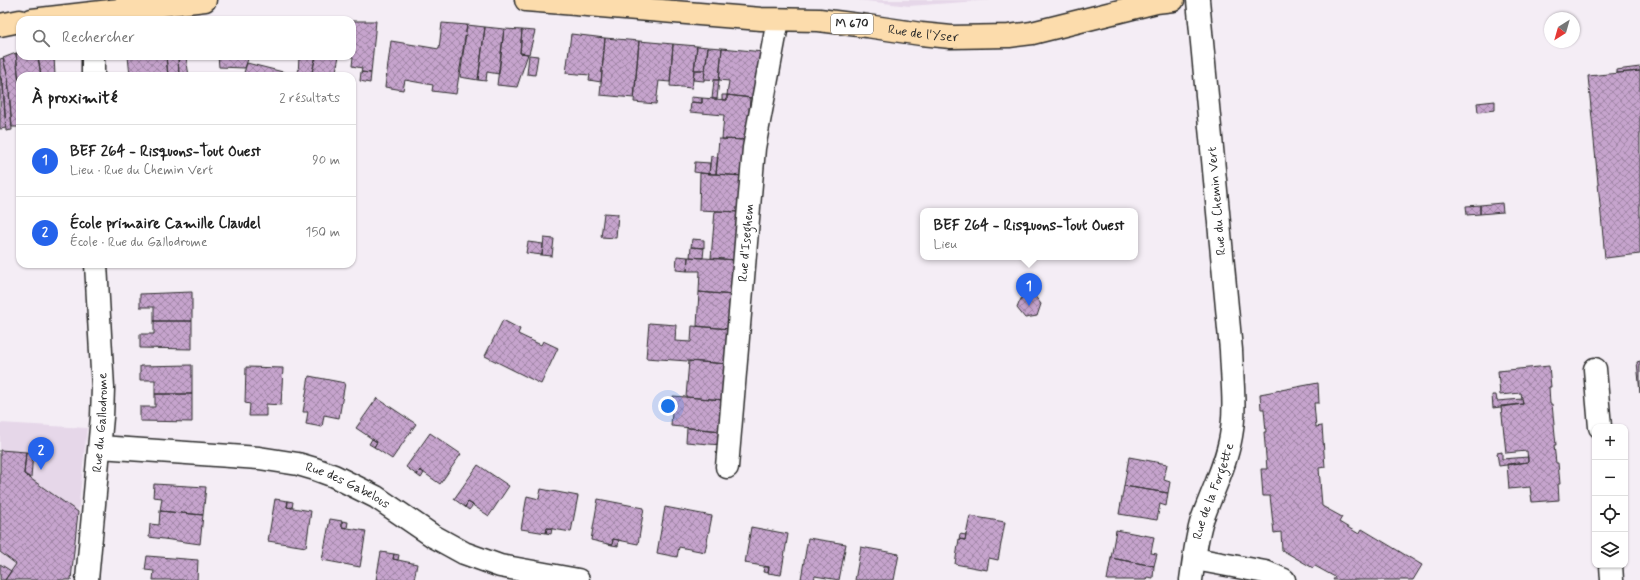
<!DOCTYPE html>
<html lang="fr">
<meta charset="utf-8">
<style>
body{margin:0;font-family:Mynerve,sans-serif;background:#f2f2f2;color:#222}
.controls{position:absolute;right:12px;bottom:12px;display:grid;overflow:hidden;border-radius:8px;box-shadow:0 1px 3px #0004}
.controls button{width:36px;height:36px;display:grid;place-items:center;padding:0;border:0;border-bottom:1px solid #e0e0e0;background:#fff;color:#222;font:20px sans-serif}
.compass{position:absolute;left:1544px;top:12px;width:36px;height:36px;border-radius:50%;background:#fff;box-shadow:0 1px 3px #0004;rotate:217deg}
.you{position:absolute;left:668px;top:406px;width:14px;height:14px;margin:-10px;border:3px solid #fff;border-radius:50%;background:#1a73e8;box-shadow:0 0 0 6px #1a73e833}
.badge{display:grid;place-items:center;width:26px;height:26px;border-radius:50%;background:#2563eb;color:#fff;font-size:13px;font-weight:700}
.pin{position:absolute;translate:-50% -33px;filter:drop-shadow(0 1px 2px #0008)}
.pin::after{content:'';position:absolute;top:21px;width:14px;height:12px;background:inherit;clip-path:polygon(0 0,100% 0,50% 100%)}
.popup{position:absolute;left:920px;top:208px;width:218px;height:52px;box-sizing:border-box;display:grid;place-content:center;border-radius:8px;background:#fff;filter:drop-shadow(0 1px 3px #0005);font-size:13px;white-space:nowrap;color:#767676}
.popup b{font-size:15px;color:#222}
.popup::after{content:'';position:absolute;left:50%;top:100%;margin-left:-8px;border:8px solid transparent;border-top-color:#fff}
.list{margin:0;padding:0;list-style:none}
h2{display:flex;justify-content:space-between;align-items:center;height:52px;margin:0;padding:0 16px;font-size:17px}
h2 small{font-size:13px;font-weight:400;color:#767676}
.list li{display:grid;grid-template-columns:26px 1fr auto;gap:12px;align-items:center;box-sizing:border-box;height:72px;padding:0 16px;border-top:1px solid #e0e0e0}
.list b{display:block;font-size:15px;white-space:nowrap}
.list p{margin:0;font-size:13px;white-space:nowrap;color:#767676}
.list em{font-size:13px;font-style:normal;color:#767676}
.icon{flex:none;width:22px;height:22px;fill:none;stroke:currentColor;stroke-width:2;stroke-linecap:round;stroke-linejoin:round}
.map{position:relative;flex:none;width:1640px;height:580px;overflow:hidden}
.search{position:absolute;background:#fff;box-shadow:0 1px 3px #0004;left:16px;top:16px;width:340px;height:44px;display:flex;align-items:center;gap:10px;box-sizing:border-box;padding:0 14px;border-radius:12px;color:#767676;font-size:15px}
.panel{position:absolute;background:#fff;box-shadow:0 1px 3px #0004;left:16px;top:72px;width:340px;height:196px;border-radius:12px}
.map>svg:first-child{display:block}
.built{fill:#e6d7e9}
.building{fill:url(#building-cross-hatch);stroke:#2b2b2b}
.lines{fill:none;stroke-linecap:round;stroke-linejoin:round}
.minor-casing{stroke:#2b2b2b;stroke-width:25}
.major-casing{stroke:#2b2b2b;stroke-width:25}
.minor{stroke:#fff;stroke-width:22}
.major{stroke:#fcdcac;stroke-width:22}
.labels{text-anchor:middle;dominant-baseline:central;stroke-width:3;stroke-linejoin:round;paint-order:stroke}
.shield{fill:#fff;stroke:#6b6b6b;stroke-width:1}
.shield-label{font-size:12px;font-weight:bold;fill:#2b2b2b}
.street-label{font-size:13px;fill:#2b2b2b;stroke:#fff}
</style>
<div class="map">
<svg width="1640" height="580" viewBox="0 0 1640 580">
<defs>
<pattern id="building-cross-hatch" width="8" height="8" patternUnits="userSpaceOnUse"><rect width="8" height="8" fill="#c6a4cd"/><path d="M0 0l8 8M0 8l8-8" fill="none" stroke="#a186a7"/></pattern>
</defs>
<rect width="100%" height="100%" fill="#f4edf5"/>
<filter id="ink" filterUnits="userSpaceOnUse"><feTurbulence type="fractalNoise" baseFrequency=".025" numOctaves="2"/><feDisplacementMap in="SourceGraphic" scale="8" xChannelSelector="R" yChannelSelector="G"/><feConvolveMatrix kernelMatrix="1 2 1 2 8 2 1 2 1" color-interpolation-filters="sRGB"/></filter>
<g filter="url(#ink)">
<path class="built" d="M858,0H992L909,6Z
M0,423L87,428L71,580H0Z"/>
<path class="building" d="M352,21H376L371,73L361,72L362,68L352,66L353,57L349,56H352Z
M442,23L467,25L456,94L432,91L433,85L405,80L403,90L385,87L391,41L439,49Z
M467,25L485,27L478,80L460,77Z
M485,27L504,29L499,74L487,72L486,81L478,80Z
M504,29L522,30L520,53L528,54L517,87L497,85Z
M522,30L535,31L529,54L520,53Z
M571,34L605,38L601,82L589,80L590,75L566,73Z
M605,38L639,41L634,98L600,95Z
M639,41L673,44L670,82L659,81L656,104L634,102Z
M673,44L697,46L692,88L670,86Z
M697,46L708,47L705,70H694Z
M708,47L722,48L719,80L704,79Z
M722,48L763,52L753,98L727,95L729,81L719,80Z
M16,53H20V56H38L41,76H20V94Z
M16,53L20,94V127H12L8,78L3,58Z
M529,55L538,56L535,75L527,74Z
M38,56H54L55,76H41Z
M128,56H166L168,76H130Z
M166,56H196L178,57L179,76H168Z
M218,56H249L245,68L219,67Z
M299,56H316L311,76H298Z
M316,56H339L335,76H311Z
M178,57H186L189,76H179Z
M3,58L8,78L12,130L6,131L3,84L0,76V59Z
M247,63L283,72L282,76H243Z
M1640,67V71L1616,73V70Z
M694,70H705L704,81L693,80Z
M1640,71V254L1605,258L1588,76Z
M283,72L296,76H282Z
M361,72L371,73L370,83L360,81Z
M0,76L3,84L6,128L0,129Z
M714,80H719L717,99H712Z
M722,95H727V100H722Z
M727,95L750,98L747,140L722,139L724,115L690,112L691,102L702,103V98L727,100Z
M691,97L702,98V103L691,102Z
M1495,101V110L1478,112L1477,103Z
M719,139L747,140L744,176L716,174Z
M711,156L718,157L716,174H709Z
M695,162L710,163L709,174L694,172Z
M700,173L743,176L740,212L699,210Z
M1502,203L1503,212L1480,214V205Z
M1480,205V214L1467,215L1466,206Z
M715,211L740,212L736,260L711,258Z
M604,213L618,214L616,238L601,237Z
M544,238L554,239L552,256L542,255Z
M692,239L704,240V248L691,247Z
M528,242L543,244L542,255L526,253Z
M691,247L704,248L703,258L690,257Z
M677,256L688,257L687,271L676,270Z
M688,257L736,260L733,295L699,292L700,271H687Z
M192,292V321H154V307H140V294Z
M699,292L733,295L730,329L697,326Z
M1034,295L1041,304L1037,316L1025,318L1017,308L1019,303L1022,297Z
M503,320L520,329L518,334L541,345L543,341L558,348L541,384L485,356Z
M154,321H192V349L140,348V334H154Z
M649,323L676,325L675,341L691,342L692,326L730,329L728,364L646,358Z
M689,361L728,364L724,400L686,397Z
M1640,361V393L1637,362Z
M192,365V394H155V380H140V366Z
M1549,366L1551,387H1549L1550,404H1552L1556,445H1554L1556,463H1558L1560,484H1558L1559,500L1532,502L1530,487L1509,489L1507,464L1528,462L1527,451L1506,453L1501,406L1523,404L1521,393L1500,395L1498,371Z
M246,367L283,368L281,405L266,404V416H249L250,404L245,403Z
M309,376L345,383L339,418L324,415L322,427L306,424L308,412H303Z
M1318,383L1319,403H1314L1316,427L1322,426L1325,467L1319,468L1322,506L1342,517L1339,522L1359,534L1362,529L1422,565L1413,580H1333L1335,577L1315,566L1313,568L1282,550L1281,532L1274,533L1270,496H1263L1261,469H1267L1264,432H1266L1264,409H1261L1260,394Z
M155,394H192V422L140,421V407H155Z
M1492,395H1496L1497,401L1522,399L1523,404L1493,408Z
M673,396L724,400L722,431L671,426Z
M377,398L416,424L392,459L374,447L377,442L356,428Z
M687,428L722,431L721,445L686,442Z
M430,433L461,454L440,484L420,470L417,475L406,467Z
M372,439L377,442L374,447L369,444Z
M0,450L26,452L24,474L78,512L71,580H5L16,564L0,552Z
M26,452L33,453L31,478L24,474Z
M1502,452V459L1528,457V462L1499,466L1497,453Z
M1129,457L1167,464L1164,480L1170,482L1168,493L1124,486Z
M478,465L509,486L489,516L468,502L465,507L454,499Z
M420,470L424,473L421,478L417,475Z
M154,484L206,487L203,515L160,511L162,498L153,497Z
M1124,486L1168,493L1166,506L1160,504L1157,520L1119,514Z
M541,489L578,496L571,532L547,528L546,533L521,529L527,496L539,499Z
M275,499L288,501L287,507L311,511L306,547L268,541Z
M598,499L644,508L638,544L613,539L612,545L591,540Z
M288,501L293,502L292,508L287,507Z
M468,502L473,505L469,510L465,507Z
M665,507L712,516L705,552L679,547L677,557L657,553Z
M160,511L203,515L200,544L149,537L150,524L159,525Z
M970,516L1005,522L998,560L989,558L987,570L955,564L959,539L965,540Z
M330,519L342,521V527L366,531L360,567L322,560Z
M342,521L348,522L347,528L342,527Z
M751,527L788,534L781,575L768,573L769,567L745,563Z
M547,528H552L551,534L546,533Z
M1116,530L1154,537L1151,553L1157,554L1154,566L1111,558Z
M960,534L966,535L965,540L959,539Z
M808,538L846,544L839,580L815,576L814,580L801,579Z
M613,539L619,540L618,546L612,545Z
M861,547L899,554L894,580H855Z
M381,552L394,554L393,559L417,564L414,580H376Z
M394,554L399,555L398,560L393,559Z
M147,556L198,560L197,580H153L154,571L145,570Z
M1111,558L1154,566L1153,578L1147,577L1146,580H1107Z
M0,564L11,571L5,580H0Z
M764,567H769L768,573L763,572Z"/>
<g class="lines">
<g class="minor-casing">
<g id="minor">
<path d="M93,76V56"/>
<path d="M1595,369L1600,427"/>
<path id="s1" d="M100,447L259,458L298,464L315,469L334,476L376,497L433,536L464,553L500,566L578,580"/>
<path id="s2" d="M727,467L754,148L778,20"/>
<path d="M1195,559L1265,572L1284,580"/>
<path d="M1611,565L1612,580"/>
<path id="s3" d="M87,580L102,417L103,388L96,264"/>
<path id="s4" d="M1191,580C1194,560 1196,539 1202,520C1212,492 1226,465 1231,436C1236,408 1232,378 1231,350L1198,0"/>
</g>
</g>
<g class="major-casing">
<g id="major">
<path id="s5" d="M526,0L761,19L819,20L867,26L921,34L951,37L1009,36L1032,33L1156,2L1173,0"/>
<path d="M32,20L205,0"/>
<path d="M0,25L20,21"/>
</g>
</g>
<use href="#minor" class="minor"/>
<use href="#major" class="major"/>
</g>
</g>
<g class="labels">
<rect class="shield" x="831" y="14" width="42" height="20" rx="3"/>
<g class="shield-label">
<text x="852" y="24">M 670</text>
</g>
<g class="street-label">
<text stroke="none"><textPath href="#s5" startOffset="399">Rue de l'Yser</textPath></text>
<text transform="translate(1217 201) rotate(-95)">Rue du Chemin Vert</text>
<text stroke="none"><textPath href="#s2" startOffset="225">Rue d'Iseghem</textPath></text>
<text stroke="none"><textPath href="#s3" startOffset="158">Rue du Gallodrome</textPath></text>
<text stroke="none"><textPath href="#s1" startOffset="253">Rue des Gabelous</textPath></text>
<text stroke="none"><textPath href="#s4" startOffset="92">Rue de la Forgette</textPath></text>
</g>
</g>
</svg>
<div class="controls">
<button>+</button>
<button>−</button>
<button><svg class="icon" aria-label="locate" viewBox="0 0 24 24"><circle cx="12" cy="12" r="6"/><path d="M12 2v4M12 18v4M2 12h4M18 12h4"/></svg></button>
<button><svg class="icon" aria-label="layers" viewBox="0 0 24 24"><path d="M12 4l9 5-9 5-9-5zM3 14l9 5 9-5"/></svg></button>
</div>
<svg class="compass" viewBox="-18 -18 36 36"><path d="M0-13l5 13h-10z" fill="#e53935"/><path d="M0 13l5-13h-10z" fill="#767676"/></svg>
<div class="you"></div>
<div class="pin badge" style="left:1029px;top:306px">1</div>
<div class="popup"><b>BEF 264 - Risquons-Tout Ouest</b>Lieu</div>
<div class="pin badge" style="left:41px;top:470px">2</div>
<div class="search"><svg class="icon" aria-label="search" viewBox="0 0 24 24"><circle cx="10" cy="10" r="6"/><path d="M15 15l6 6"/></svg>Rechercher</div>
<section class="panel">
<h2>À proximité<small>2 résultats</small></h2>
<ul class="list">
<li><span class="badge">1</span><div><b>BEF 264 - Risquons-Tout Ouest</b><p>Lieu · Rue du Chemin Vert</p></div><em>90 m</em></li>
<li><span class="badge">2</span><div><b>École primaire Camille Claudel</b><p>École · Rue du Gallodrome</p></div><em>150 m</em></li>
</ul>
</section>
</div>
